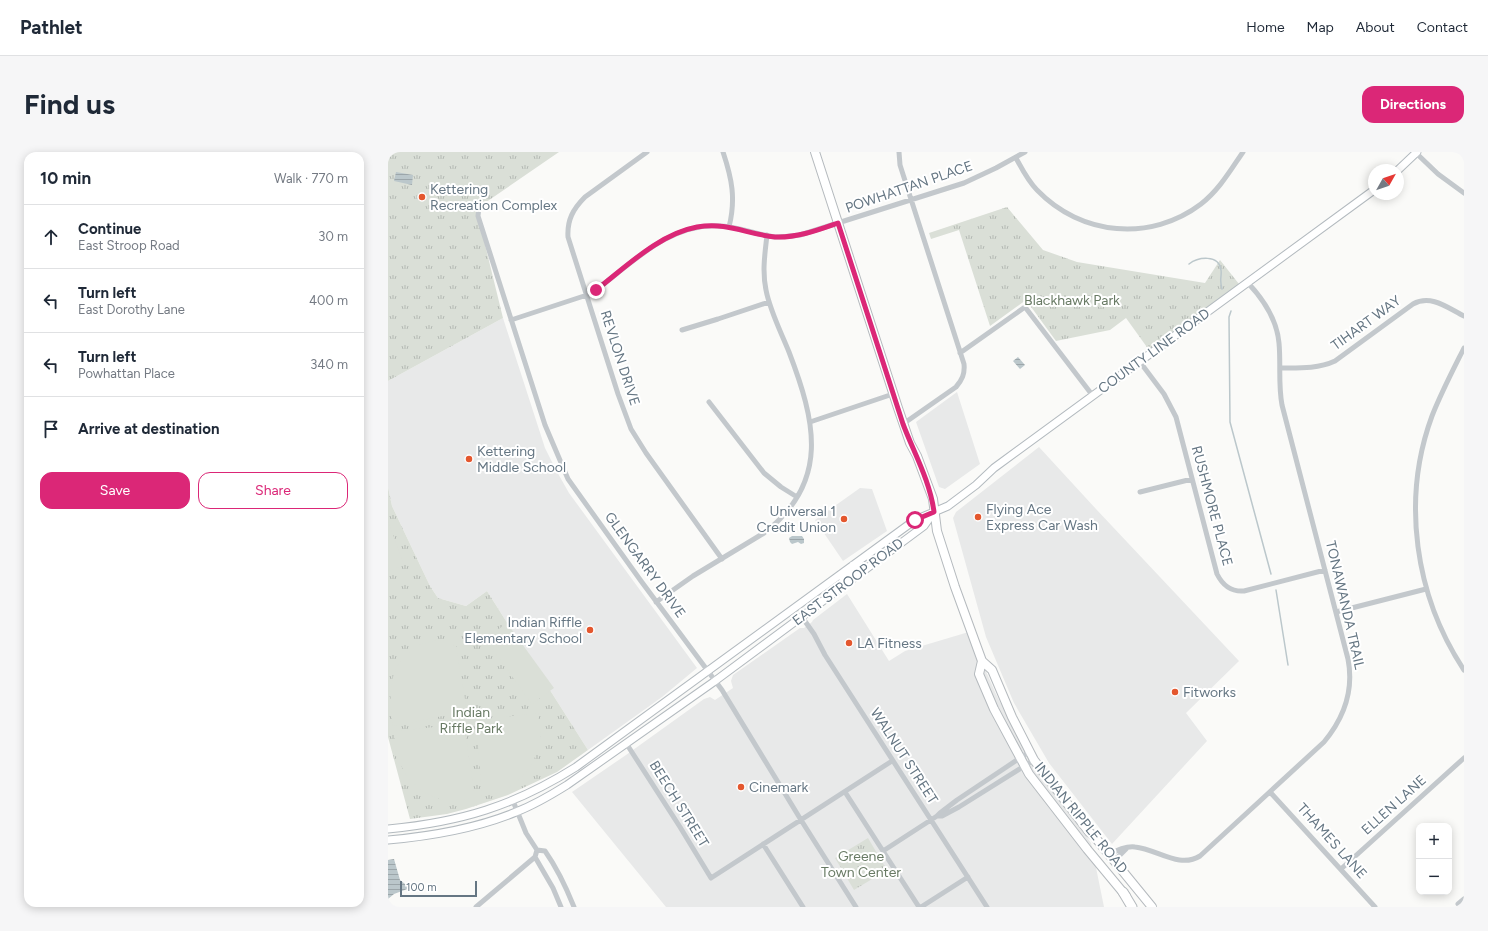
<!DOCTYPE html>
<meta charset="utf-8">
<style>
body{margin:0;font-family:Figtree,sans-serif;background:#f6f6f7;color:#1f2937}
.controls{position:absolute;right:12px;bottom:12px;display:grid;overflow:hidden;border-radius:8px;box-shadow:0 2px 10px #0003}
.controls button{width:36px;height:36px;display:grid;place-items:center;padding:0;border:0;border-bottom:1px solid #e0e1e3;background:#fff;color:#1f2937;font:20px sans-serif}
.compass{position:absolute;left:980px;top:12px;width:36px;height:36px;border-radius:50%;background:#fff;box-shadow:0 2px 10px #0003;rotate:50deg}
.scale{position:absolute;left:12px;bottom:10px;width:77px;box-sizing:border-box;padding-left:4px;border:2px solid #657683;border-top:0;font-size:11px;line-height:14px;white-space:nowrap;color:#657683;-webkit-text-stroke:3px #fff;paint-order:stroke}
.stop{position:absolute;width:12px;height:12px;margin:-9px;border:3px solid #db2777;border-radius:50%;background:#fff}
.stop.end{background:#db2777;border-color:#fff;box-shadow:0 1px 4px #0008}
.list{margin:0;padding:0;list-style:none}
h2{display:flex;justify-content:space-between;align-items:center;height:52px;margin:0;padding:0 16px;font-size:17px}
h2 small{font-size:13px;font-weight:400;color:#747a83}
.list li{display:grid;grid-template-columns:26px 1fr auto;gap:12px;align-items:center;box-sizing:border-box;height:64px;padding:0 16px;border-top:1px solid #e0e1e3}
.list b{display:block;font-size:15px;white-space:nowrap}
.list p{margin:0;font-size:13px;white-space:nowrap;color:#747a83}
.list em{font-size:13px;font-style:normal;color:#747a83}
.actions{display:flex;gap:8px;padding:12px 16px}
.actions a{flex:1;padding:9px 0;border:1px solid #db2777;border-radius:12px;text-align:center;font-size:14px;color:#db2777}
.actions .main{background:#db2777;color:#fff}
.icon{flex:none;width:22px;height:22px;fill:none;stroke:currentColor;stroke-width:2;stroke-linecap:round;stroke-linejoin:round}
.map{position:relative;flex:none;width:1076px;height:755px;overflow:hidden;border-radius:12px}
header{display:flex;align-items:center;gap:24px;box-sizing:border-box;height:56px;padding:0 20px;background:#fff;border-bottom:1px solid #e0e1e3}
header strong{font-size:19px}
nav{display:flex;gap:22px;margin-inline-start:auto;font-size:14px}
.intro{display:flex;align-items:center;justify-content:space-between;box-sizing:border-box;height:96px;padding:0 24px}
h1{margin:0;font-size:28px}
.button{padding:10px 18px;border-radius:12px;background:#db2777;color:#fff;font-size:14px;font-weight:700}
main{display:flex;gap:24px;padding:0 24px}
aside{flex:1;background:#fff;border-radius:12px;box-shadow:0 2px 10px #0003}
.map>svg:first-child{display:block}
.built{fill:#e8e9e9}
.grass{fill:url(#grass-tufts)}
.pitch{fill:#dadfd7}
.water{fill:url(#water-rules)}
.lines{fill:none;stroke-linecap:round;stroke-linejoin:round}
.stream{stroke:#bbc7cb;stroke-width:1.5}
.secondary-casing{stroke:#b3babf;stroke-width:9}
.primary-casing{stroke:#b5babe;stroke-width:10}
.motorway-casing{stroke:#b4b9bd;stroke-width:11}
.minor{stroke:#c3c8cc;stroke-width:5}
.secondary{stroke:#fff;stroke-width:7}
.primary{stroke:#fff;stroke-width:8}
.motorway{stroke:#fff;stroke-width:9}
.route{stroke:#db2777;stroke-width:5}
.poi-dot{fill:#e4572e;stroke:#fff;stroke-width:1.5}
.labels{text-anchor:middle;dominant-baseline:central;stroke-width:4;stroke-linejoin:round;paint-order:stroke}
.street-label{font-size:14px;fill:#657683;stroke:#fff}
.poi-label{font-size:14px;fill:#657683;stroke:#fff;text-anchor:start}
.park-label{font-size:14px;fill:#687a64;stroke:#fff}
</style>
<header>
<strong>Pathlet</strong>
<nav><a>Home</a><a>Map</a><a>About</a><a>Contact</a></nav>
</header>
<div class="intro"><h1>Find us</h1><a class="button">Directions</a></div>
<main>
<aside>
<h2>10 min<small>Walk · 770 m</small></h2>
<ul class="list">
<li><svg class="icon" aria-label="ahead" viewBox="0 0 24 24"><path d="M12 20V5M6 11l6-6 6 6"/></svg><div><b>Continue</b><p>East Stroop Road</p></div><em>30 m</em></li>
<li><svg class="icon" aria-label="left" viewBox="0 0 24 24"><path d="M17 20v-9H6M10 6l-5 5 5 5"/></svg><div><b>Turn left</b><p>East Dorothy Lane</p></div><em>400 m</em></li>
<li><svg class="icon" aria-label="left" viewBox="0 0 24 24"><path d="M17 20v-9H6M10 6l-5 5 5 5"/></svg><div><b>Turn left</b><p>Powhattan Place</p></div><em>340 m</em></li>
<li><svg class="icon" aria-label="arrive" viewBox="0 0 24 24"><path d="M6 21V4h12l-3 4 3 4H6"/></svg><div><b>Arrive at destination</b></div></li>
</ul>
<div class="actions"><a class="main">Save</a><a>Share</a></div>
</aside>
<div class="map">
<svg width="1076" height="755" viewBox="0 0 1076 755">
<defs>
<pattern id="grass-tufts" width="24" height="20" patternUnits="userSpaceOnUse"><rect width="24" height="20" fill="#dadfd7"/><path d="M3 7l-1-3M5 7V3M7 7l1-3M15 17l-1-3M17 17v-4M19 17l1-3" fill="none" stroke="#b4b9b4"/></pattern>
<pattern id="water-rules" width="6" height="5" patternUnits="userSpaceOnUse"><rect width="6" height="5" fill="#bbc7cb"/><path d="M0 2.5h6" fill="none" stroke="#9ca6aa"/></pattern>
</defs>
<rect width="100%" height="100%" fill="#fafaf8"/>
<path class="built" d="M115,166L157,296L168,318L181,341L309,516L274,545L200,598L99,439L78,454L50,446L42,434L4,354L0,335V229Z
M569,240L592,312L557,337L551,335L528,270Z
M651,295L708,357L851,509L798,561L819,589L724,692L661,611L626,551L598,485L565,366L568,360Z
M472,336L484,337L499,379L455,409L427,368Z
M459,442L501,509L517,499L584,479L594,510L607,540L632,590L650,619L703,691L716,755H278L184,640L238,603L316,547L322,545L327,548L345,536L343,529L345,523L412,476H416L424,470L425,468Z"/>
<path class="grass" d="M0,0H171L91,55L90,64L115,166L0,229Z
M619,55L655,98L689,110L817,131L832,108L851,132L761,198L738,166L722,178L668,189L638,148L602,174L571,78L543,87L541,81Z
M0,335L4,354L42,434L50,446L78,454L99,439L200,598L169,620L120,643L78,657L59,662L22,667L0,585Z
M480,686L499,718L466,738L447,706Z"/>
<path class="pitch" d="M705,143L717,145L715,156L703,153Z
M0,369L16,413L0,419Z
M119,471L166,536L144,552L97,487Z
M50,487L68,494L79,559L5,574C0,539 0,514 29,494C36,491 43,490 50,487Z
M150,561L153,586L145,611L133,626L116,639L94,645L88,568Z
M76,572L87,646L58,650L35,640L19,625L7,602V579Z"/>
<path class="water" d="M8,20L25,23L24,33L6,29Z
M630,205L637,213L632,217L625,209Z
M404,384H414L416,387V391L413,392L410,390L404,392L402,390L401,386Z
M6,707L12,728L22,736L6,742L0,747V708Z"/>
<g class="lines">
<path class="stream" d="M801,112C810,105 831,102 833,118C834,125 831,127 834,137
M843,159L841,165L842,270L883,422
M888,438L900,513"/>
<g class="secondary-casing">
<path id="secondary" d="M1010,18L1029,0
M451,436L457,425L464,420L465,413L471,416L480,415
M0,677C73,670 126,654 188,615L527,368L560,354L588,333L606,316L986,38
M0,688C44,684 87,677 128,660C146,653 163,643 179,633L327,529L536,374L546,360"/>
</g>
<g class="primary-casing">
<path id="primary" d="M427,0L510,256L522,291L529,304L545,347L549,379L567,435L594,509L604,518L624,565L646,608L701,680L706,684L764,755
M594,509L591,522L606,557L641,622L699,697L738,744"/>
</g>
<g class="motorway-casing">
<path id="motorway" d="M735,740L744,755"/>
</g>
<path class="minor" d="M259,0L197,45C185,57 179,68 180,85L230,242L243,277L258,301L334,407
M335,0C344,27 348,47 341,75
M511,0L512,13L576,212C577,222 574,228 568,235L515,272
M1028,1L1050,22L1076,41
M628,6C634,17 640,29 649,38C693,84 763,90 813,52C831,38 842,19 855,0
M91,55L90,64L157,273L180,327L253,429L334,538L413,668L468,755
M123,168L199,143L208,138C245,110 283,70 333,74C352,75 369,83 387,85C395,85 404,84 412,83L576,31L608,16L637,0
M294,178L330,167L381,150
M1076,196C1065,218 1053,241 1044,264C1013,348 1027,444 1076,518
M572,201L637,155L705,244
M752,210L776,242L788,265L829,422C835,434 843,440 856,439L937,418
M892,216C911,216 930,217 947,209L1025,152C1043,142 1060,156 1076,164
M321,250L376,321L393,335L409,345
M422,270L505,242
M752,340L804,327
M268,450L305,424L376,381C443,330 427,268 401,200C393,180 382,159 378,138C374,119 377,101 379,83
M948,460L1038,437
M414,465L426,482L437,503L599,755
M238,591L292,675L323,726L504,609
M457,640L531,755
M882,640L987,755
M125,649L138,681L149,698
M549,664H554L571,655L646,608
M375,692L415,755
M149,698L157,699C169,716 178,735 186,755
M149,698L147,705L165,736L173,755
M495,699L549,664L552,661L569,648L641,600
M721,703C728,698 739,694 747,695C769,697 791,717 812,704L936,590C956,566 966,538 960,507L894,253C890,232 893,212 891,191C889,167 876,148 860,131
M726,709L738,697
M953,717L1076,606
M1070,752L1076,747
M88,755L147,705
M533,755L580,725"/>
<use href="#secondary" class="secondary"/>
<use href="#primary" class="primary"/>
<use href="#motorway" class="motorway"/>
</g>
<g class="lines">
<path class="route" d="M208,138C238,115 271,82 309,75C340,70 358,82 387,85C409,86 430,78 450,71L515,272C526,301 542,329 546,360L527,368"/>
</g>
<g class="poi-dot">
<circle cx="34" cy="45" r="4"/>
<circle cx="81" cy="307" r="4"/>
<circle cx="590" cy="365" r="4"/>
<circle cx="456" cy="367" r="4"/>
<circle cx="202" cy="478" r="4"/>
<circle cx="461" cy="491" r="4"/>
<circle cx="787" cy="540" r="4"/>
<circle cx="353" cy="635" r="4"/>
</g>
<g class="labels">
<g class="street-label">
<text transform="translate(521 35) rotate(-19)">POWHATTAN PLACE</text>
<text transform="translate(978 171) rotate(-36)">TIHART WAY</text>
<text transform="translate(766 199) rotate(-36)">COUNTY LINE ROAD</text>
<text transform="translate(232 206) rotate(72)">REVLON DRIVE</text>
<text transform="translate(824 354) rotate(75)">RUSHMORE PLACE</text>
<text transform="translate(257 413) rotate(54)">GLENGARRY DRIVE</text>
<text transform="translate(460 430) rotate(-37)">EAST STROOP ROAD</text>
<text transform="translate(957 453) rotate(77)">TONAWANDA TRAIL</text>
<text transform="translate(516 604) rotate(57)">WALNUT STREET</text>
<text transform="translate(291 652) rotate(58)">BEECH STREET</text>
<text transform="translate(1006 653) rotate(-42)">ELLEN LANE</text>
<text transform="translate(693 666) rotate(51)">INDIAN RIPPLE ROAD</text>
<text transform="translate(944 689) rotate(48)">THAMES LANE</text>
</g>
<g class="poi-label">
<text x="42" y="37">Kettering<tspan x="42" dy="16">Recreation Complex</tspan></text>
<text x="89" y="299">Kettering<tspan x="89" dy="16">Middle School</tspan></text>
<text x="598" y="357">Flying Ace<tspan x="598" dy="16">Express Car Wash</tspan></text>
<text x="448" y="359" text-anchor="end">Universal 1<tspan x="448" dy="16">Credit Union</tspan></text>
<text x="194" y="470" text-anchor="end">Indian Riffle<tspan x="194" dy="16">Elementary School</tspan></text>
<text x="469" y="491">LA Fitness</text>
<text x="795" y="540">Fitworks</text>
<text x="361" y="635">Cinemark</text>
</g>
<g class="park-label">
<text x="684" y="148">Blackhawk Park</text>
<text x="83" y="560">Indian<tspan x="83" dy="16">Riffle Park</tspan></text>
<text x="473" y="704">Greene<tspan x="473" dy="16">Town Center</tspan></text>
</g>
</g>
</svg>
<div class="controls">
<button>+</button>
<button>−</button>
</div>
<svg class="compass" viewBox="-18 -18 36 36"><path d="M0-13l5 13h-10z" fill="#e53935"/><path d="M0 13l5-13h-10z" fill="#747a83"/></svg>
<div class="scale">100 m</div>
<div class="stop" style="left:527px;top:368px"></div>
<div class="stop end" style="left:208px;top:138px"></div>
</div>
</main>
